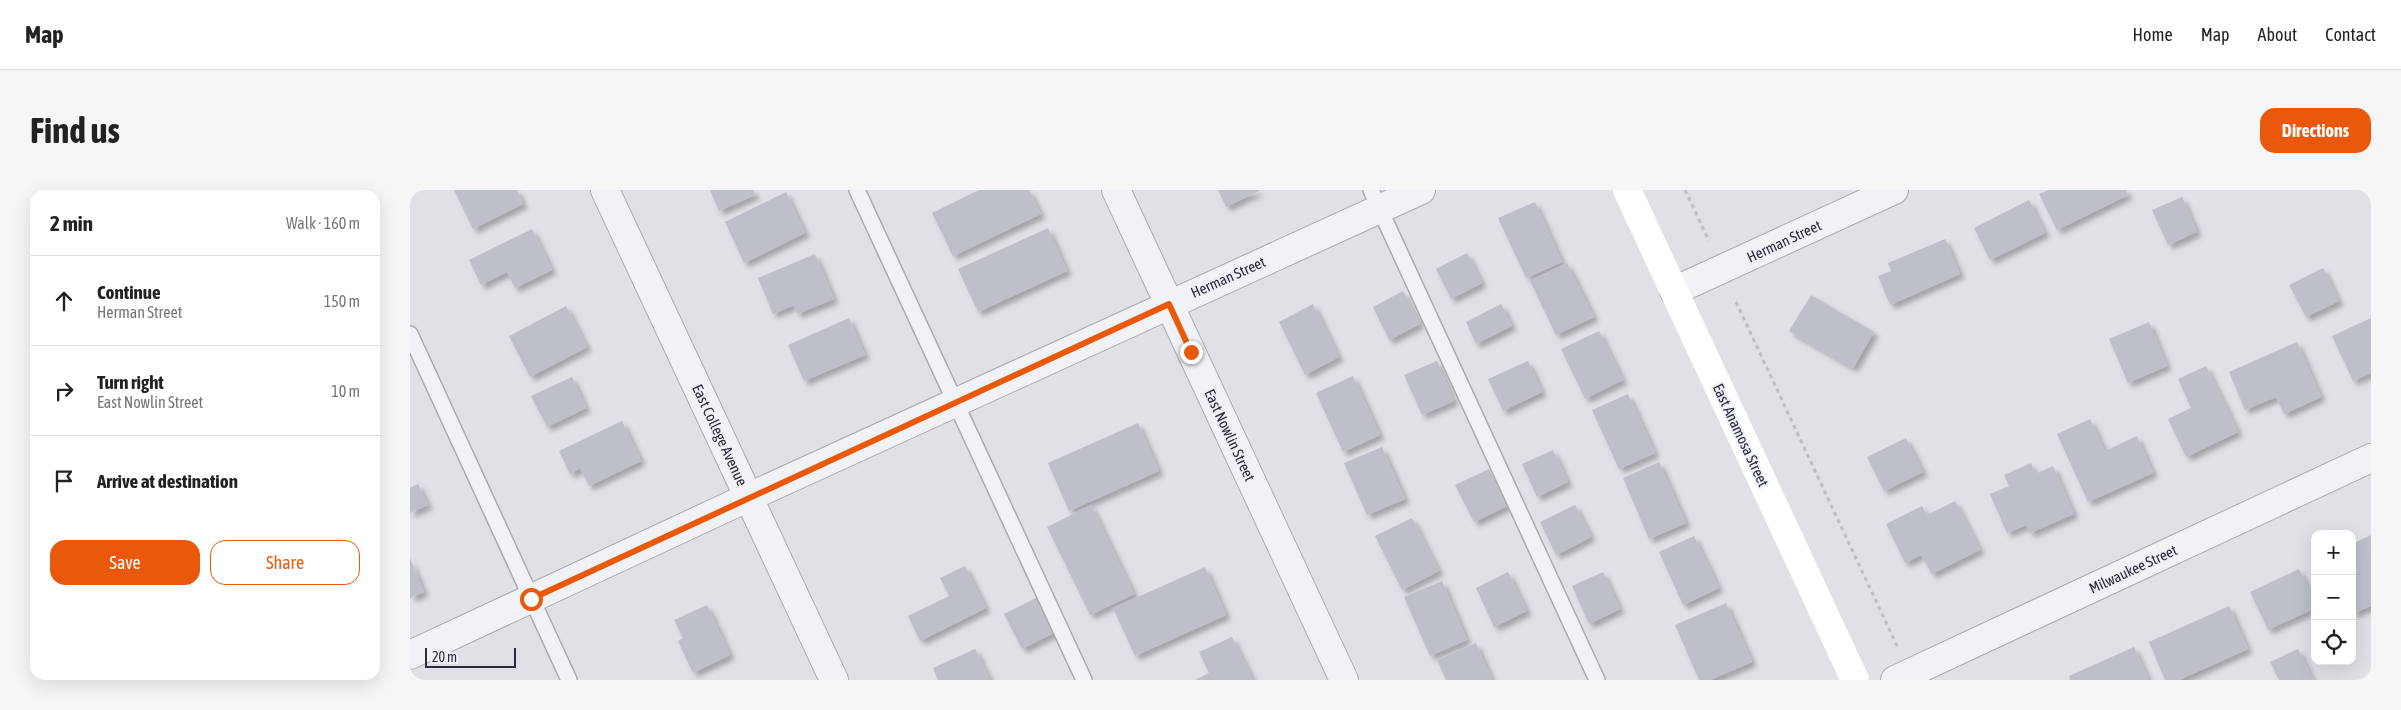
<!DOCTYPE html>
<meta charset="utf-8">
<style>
body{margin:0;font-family:"Asap Condensed",sans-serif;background:#f6f6f6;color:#222}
.controls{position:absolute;right:15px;bottom:15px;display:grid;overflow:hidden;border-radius:10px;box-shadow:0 5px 20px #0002}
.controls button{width:45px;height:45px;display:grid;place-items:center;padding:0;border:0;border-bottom:1px solid #e0e0e0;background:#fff;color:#222;font:25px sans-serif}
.scale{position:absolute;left:15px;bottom:12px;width:91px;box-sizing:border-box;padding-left:5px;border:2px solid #2a2d3c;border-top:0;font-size:14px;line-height:18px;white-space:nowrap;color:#2a2d3c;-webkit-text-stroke:4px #eef0f4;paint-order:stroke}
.stop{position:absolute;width:15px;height:15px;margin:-11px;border:4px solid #ea580c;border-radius:50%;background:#fff}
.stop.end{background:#ea580c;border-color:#fff;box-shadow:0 1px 5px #0008}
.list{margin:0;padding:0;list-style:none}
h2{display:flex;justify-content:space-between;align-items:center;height:65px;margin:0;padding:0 20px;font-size:21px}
h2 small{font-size:16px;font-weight:400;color:#767676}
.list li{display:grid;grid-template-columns:32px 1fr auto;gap:15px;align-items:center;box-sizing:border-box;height:90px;padding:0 20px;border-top:1px solid #e0e0e0}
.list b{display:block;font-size:19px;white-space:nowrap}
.list p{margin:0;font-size:16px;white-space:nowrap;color:#767676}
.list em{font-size:16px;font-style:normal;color:#767676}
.actions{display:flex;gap:10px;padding:15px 20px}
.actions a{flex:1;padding:11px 0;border:1px solid #ea580c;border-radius:15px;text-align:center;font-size:18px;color:#ea580c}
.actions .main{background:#ea580c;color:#fff}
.icon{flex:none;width:28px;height:28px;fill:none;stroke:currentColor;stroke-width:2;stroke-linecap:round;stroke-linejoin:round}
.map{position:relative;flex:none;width:1961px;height:490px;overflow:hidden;border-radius:15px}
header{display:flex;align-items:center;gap:30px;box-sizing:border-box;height:70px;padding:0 25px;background:#fff;border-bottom:1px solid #e0e0e0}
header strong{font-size:24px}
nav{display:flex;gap:28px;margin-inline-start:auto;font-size:18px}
.intro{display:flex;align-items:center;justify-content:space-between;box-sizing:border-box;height:120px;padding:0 30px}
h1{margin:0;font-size:35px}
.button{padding:12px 22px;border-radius:15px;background:#ea580c;color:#fff;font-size:18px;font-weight:700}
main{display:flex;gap:30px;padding:0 30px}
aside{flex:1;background:#fff;border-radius:15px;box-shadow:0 5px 20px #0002}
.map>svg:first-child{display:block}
.building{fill:#bdbfc9;filter:url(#shadow)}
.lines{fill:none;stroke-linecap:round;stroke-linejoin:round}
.lane-casing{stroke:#a9abb3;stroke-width:18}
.street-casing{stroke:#a9abb3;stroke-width:30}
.path{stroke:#bdbfc5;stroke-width:3;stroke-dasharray:4 4;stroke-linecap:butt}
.lane{stroke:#f1f2f5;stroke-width:15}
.street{stroke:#f1f2f5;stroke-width:28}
.secondary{stroke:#fff;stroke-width:28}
.route{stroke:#ea580c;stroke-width:6}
.labels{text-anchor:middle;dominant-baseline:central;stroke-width:4;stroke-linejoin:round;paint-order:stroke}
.street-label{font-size:15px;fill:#2a2d3c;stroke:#eef0f4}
</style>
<header>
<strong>Map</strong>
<nav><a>Home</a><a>Map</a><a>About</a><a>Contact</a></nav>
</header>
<div class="intro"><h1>Find us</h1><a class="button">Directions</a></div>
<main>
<aside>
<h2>2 min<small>Walk · 160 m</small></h2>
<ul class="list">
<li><svg class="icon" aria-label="ahead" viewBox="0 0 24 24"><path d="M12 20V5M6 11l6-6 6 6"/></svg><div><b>Continue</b><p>Herman Street</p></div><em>150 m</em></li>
<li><svg class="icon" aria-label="right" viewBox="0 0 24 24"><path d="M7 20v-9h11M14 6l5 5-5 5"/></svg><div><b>Turn right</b><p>East Nowlin Street</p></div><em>10 m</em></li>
<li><svg class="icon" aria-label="arrive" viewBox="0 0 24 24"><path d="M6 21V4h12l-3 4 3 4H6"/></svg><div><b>Arrive at destination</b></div></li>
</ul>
<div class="actions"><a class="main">Save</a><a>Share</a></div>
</aside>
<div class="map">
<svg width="1961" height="490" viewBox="0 0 1961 490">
<defs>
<filter id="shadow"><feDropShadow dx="4.5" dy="4.5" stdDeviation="2.5" flood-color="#0004"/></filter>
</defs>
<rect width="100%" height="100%" fill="#dfe1e6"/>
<path class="building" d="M44,0H107L113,14L63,39Z
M300,0H343L345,5L309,21Z
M569,0H619L631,24L543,66L522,23Z
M808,0H851L816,17Z
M1638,0H1716L1718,5L1647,40L1629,4Z
M376,2L395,43L334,73L315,32Z
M1772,7L1787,42L1758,55L1742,20Z
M1619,10L1635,43L1580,70L1564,38Z
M1125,12L1152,72L1116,88L1088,28Z
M638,38L657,81L568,122L548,79Z
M122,39L142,80L105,98L97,82L71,95L59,70Z
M1535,49L1550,84L1480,115L1468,86L1481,81L1478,73Z
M1057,63L1072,93L1041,109L1026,79Z
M405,64L424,109L387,124L384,115L363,124L348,88Z
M1157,73L1184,127L1146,145L1120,91Z
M1913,78L1929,111L1896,127L1879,95Z
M993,101L1010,134L979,150L963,117Z
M1401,105L1464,142L1443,178L1379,141Z
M903,114L929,167L895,185L869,132Z
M1091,114L1102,136L1066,154L1056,132Z
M156,116L177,157L120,187L99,146Z
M439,128L455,165L394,191L378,155Z
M1961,128V183L1943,191L1922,146Z
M1739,132L1757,176L1718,193L1699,149Z
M1189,141L1213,190L1175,209L1151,159Z
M1887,152L1911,207L1874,224L1866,207L1835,220L1819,182Z
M1027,171L1044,211L1012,225L994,185Z
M1118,171L1132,202L1093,221L1078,189Z
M1796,176L1828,242L1776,267L1758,229L1781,218L1768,189Z
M943,186L970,245L933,262L906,203Z
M162,187L176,218L137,237L121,206Z
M1218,204L1245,263L1209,279L1182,220Z
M1680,229L1695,261L1727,246L1743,283L1678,312L1647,244Z
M212,231L231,271L179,296L170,278L160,284L149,261Z
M728,233L749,281L659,321L638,273Z
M1496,248L1513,282L1474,301L1457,267Z
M972,257L995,309L957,325L934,273Z
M1143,260L1158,292L1127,307L1112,274Z
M1249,272L1276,333L1239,349L1213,288Z
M1621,273L1625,284L1643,276L1664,324L1620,343L1616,335L1597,343L1580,304L1599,296L1594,285Z
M1079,279L1097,316L1064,332L1045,295Z
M8,294L18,315L0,323V298Z
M1545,311L1570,360L1522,384L1511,365L1495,373L1476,334L1512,316L1517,325Z
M681,315L724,404L680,425L637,337Z
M1165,315L1181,347L1146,365L1130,332Z
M1002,328L1029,381L992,400L965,346Z
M1961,345V416L1942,424V354Z
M1284,346L1309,398L1273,415L1249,362Z
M0,368L14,402L0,408Z
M555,376L576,418L510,451L498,426L539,406L530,388Z
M795,377L816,425L725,466L703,418Z
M1889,379L1905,412V418L1858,440L1840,402Z
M1098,382L1117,421L1084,437L1066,398Z
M1193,382L1210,419L1179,434L1162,396Z
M1032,391L1057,450L1020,466L994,407Z
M628,407L646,442L612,459L594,424Z
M1316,413L1342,472L1300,490H1289L1265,435Z
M297,415L320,465L283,483L268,451L273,448L264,430Z
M1819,416L1838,459L1769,490H1755L1739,452Z
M822,447L843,490H785L799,483L789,462Z
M1066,453L1082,490H1036L1027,470Z
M1724,457L1739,490H1660L1659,486Z
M565,459L580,490H528L523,478Z
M1888,459L1903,490H1869L1860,472Z"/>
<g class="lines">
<g class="lane-casing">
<path id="lane" d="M447,0L674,490
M961,0L1187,490
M0,144L159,490"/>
</g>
<g class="street-casing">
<path id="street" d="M195,0L424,490
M706,0L934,490
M1264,101L1484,0
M0,465L339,307L1011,0
M1485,490L1961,268"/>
</g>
<path class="path" d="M1275,0L1299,51
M1326,112L1488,458"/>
<use href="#lane" class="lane"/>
<use href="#street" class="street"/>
<path class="secondary" d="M1217,0L1445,490"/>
</g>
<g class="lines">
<path class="route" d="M121,409L759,114L781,162"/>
</g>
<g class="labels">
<g class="street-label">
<text transform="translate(1374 51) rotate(-25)">Herman Street</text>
<text transform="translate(818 87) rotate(-24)">Herman Street</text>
<text transform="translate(310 245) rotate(65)">East College Avenue</text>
<text transform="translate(820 245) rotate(65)">East Nowlin Street</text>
<text transform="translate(1331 245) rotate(65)">East Anamosa Street</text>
<text transform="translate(1723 379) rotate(-25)">Milwaukee Street</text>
</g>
</g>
</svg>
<div class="controls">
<button>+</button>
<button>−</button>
<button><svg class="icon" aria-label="locate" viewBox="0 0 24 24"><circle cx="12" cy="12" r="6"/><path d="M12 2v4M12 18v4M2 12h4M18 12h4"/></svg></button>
</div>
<div class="scale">20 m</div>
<div class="stop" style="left:121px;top:409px"></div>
<div class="stop end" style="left:781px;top:162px"></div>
</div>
</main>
